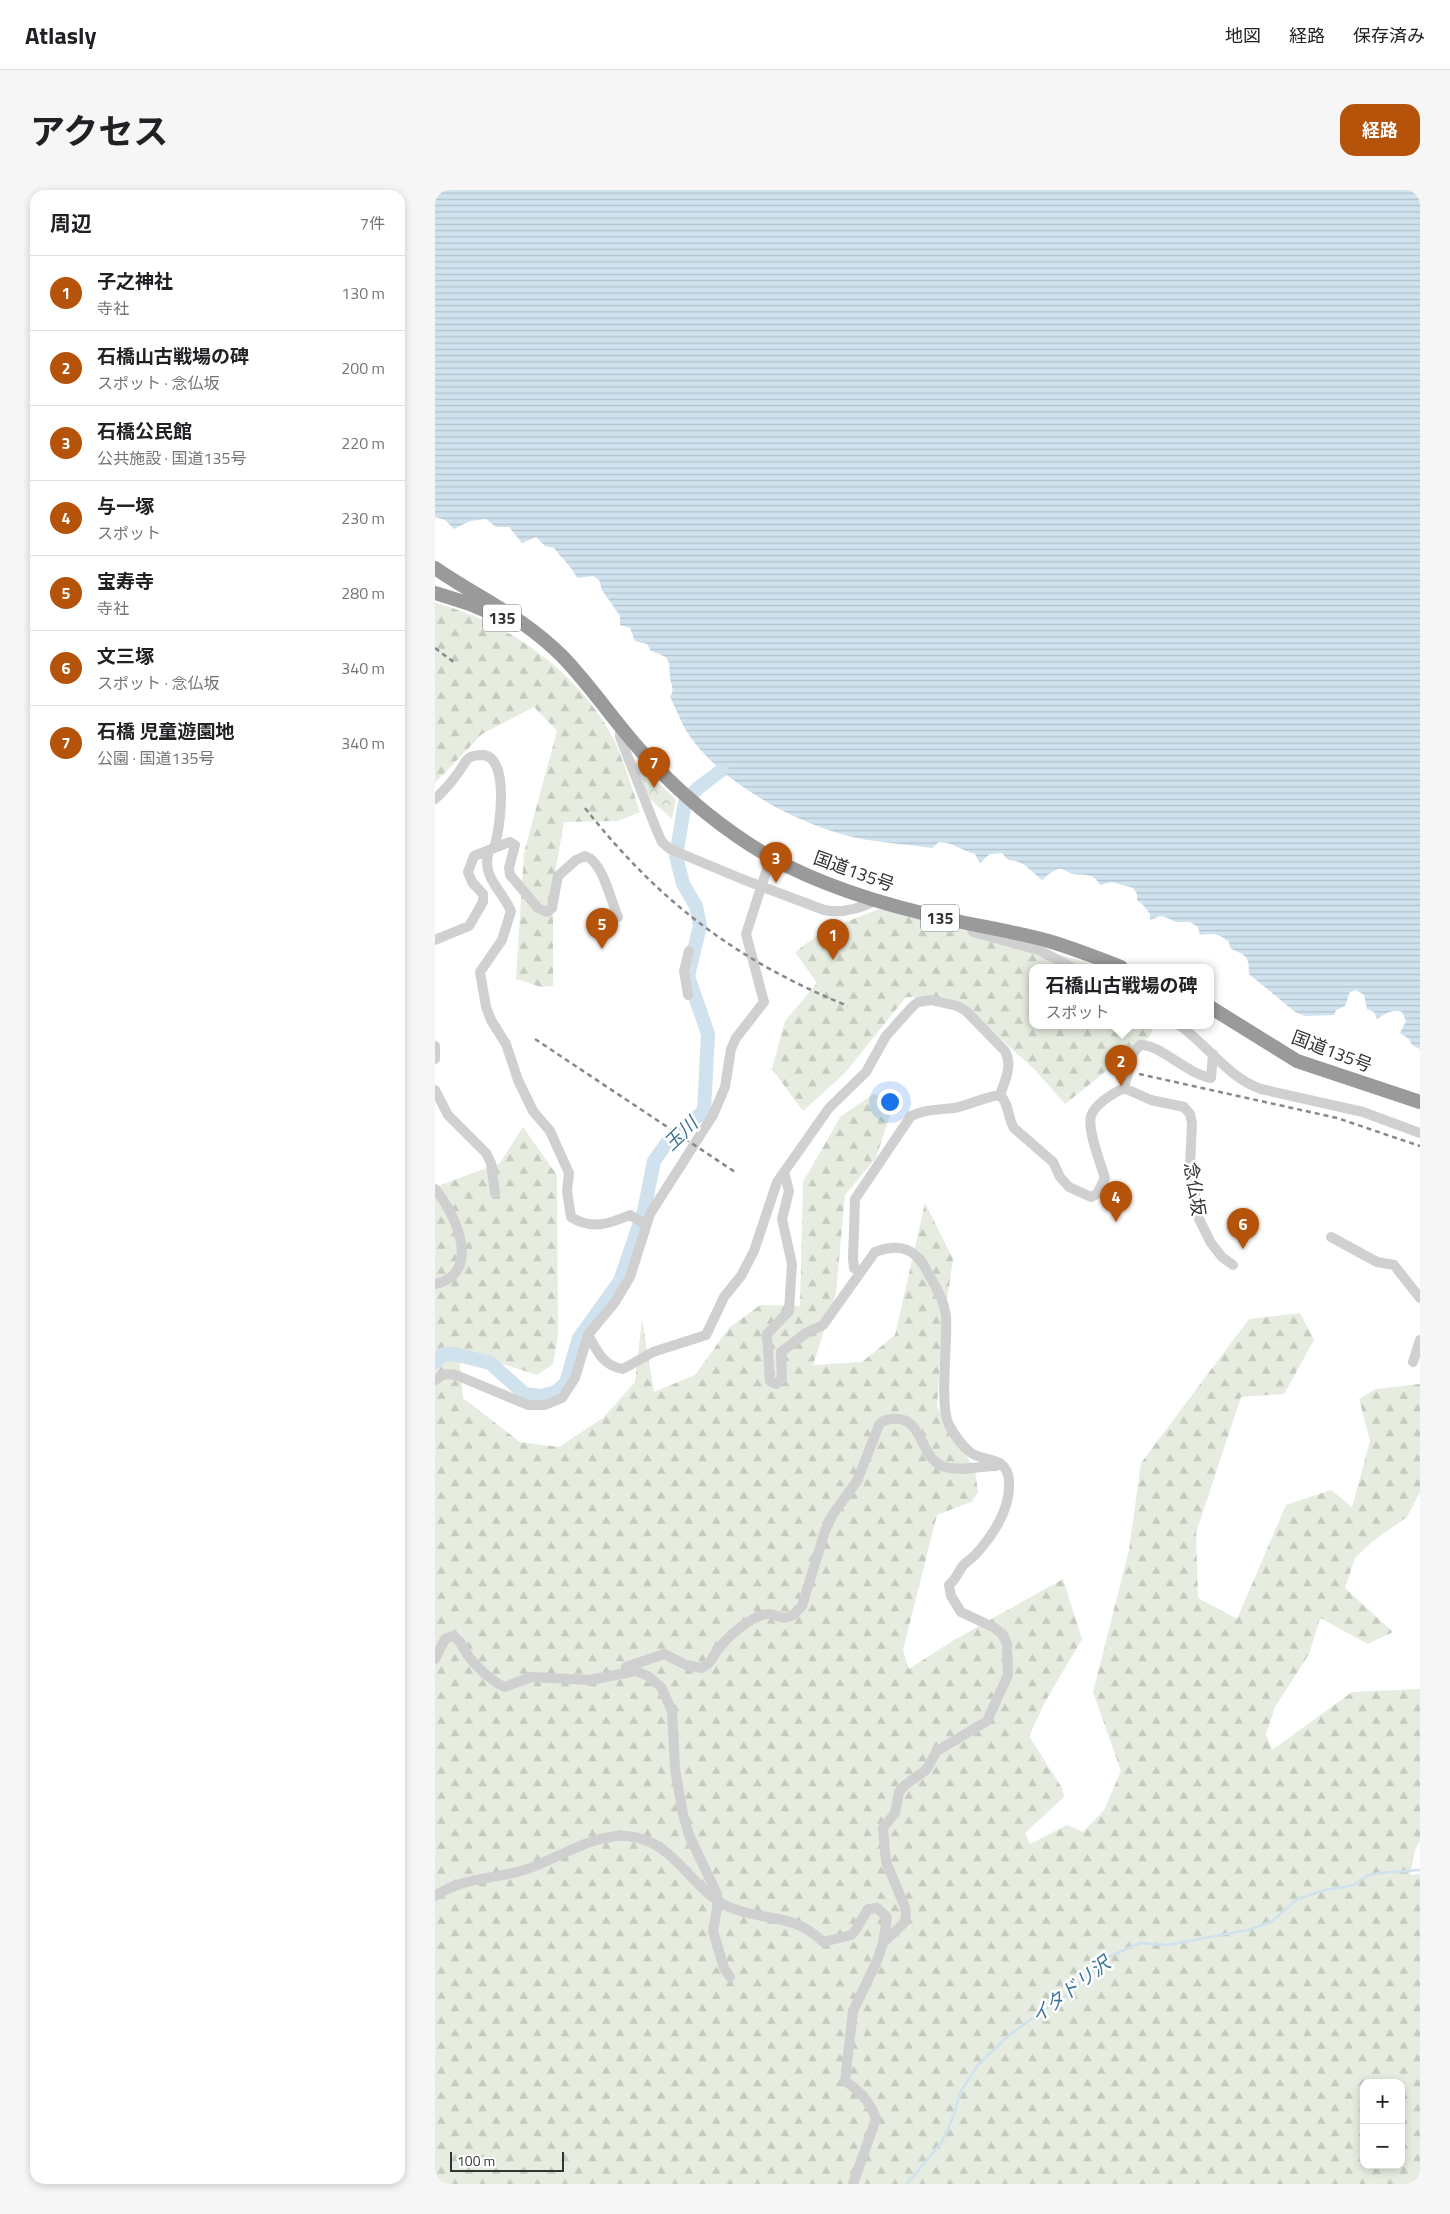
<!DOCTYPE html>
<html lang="ja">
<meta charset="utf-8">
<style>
body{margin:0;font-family:"Titillium Web","Noto Sans JP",sans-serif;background:#f6f6f6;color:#202124}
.controls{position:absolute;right:15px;bottom:15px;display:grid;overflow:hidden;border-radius:10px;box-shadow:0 2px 8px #0003}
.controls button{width:45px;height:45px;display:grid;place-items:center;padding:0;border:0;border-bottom:1px solid #e0e0e0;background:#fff;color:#202124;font:25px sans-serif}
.scale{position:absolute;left:15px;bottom:12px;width:114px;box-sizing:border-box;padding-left:5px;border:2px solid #333;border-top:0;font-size:14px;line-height:18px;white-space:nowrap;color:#333;-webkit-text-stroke:4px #fff;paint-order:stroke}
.you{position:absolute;left:454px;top:911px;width:18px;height:18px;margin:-12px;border:4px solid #fff;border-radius:50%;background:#1a73e8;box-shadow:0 0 0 8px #1a73e833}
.badge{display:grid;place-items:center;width:32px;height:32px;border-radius:50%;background:#b45309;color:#fff;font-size:16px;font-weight:700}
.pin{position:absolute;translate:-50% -41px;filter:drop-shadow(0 1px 2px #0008)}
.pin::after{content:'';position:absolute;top:26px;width:18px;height:15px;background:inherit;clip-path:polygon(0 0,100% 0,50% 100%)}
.popup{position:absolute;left:594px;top:774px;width:185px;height:65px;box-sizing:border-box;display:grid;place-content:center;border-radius:10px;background:#fff;filter:drop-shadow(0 1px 4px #0005);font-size:16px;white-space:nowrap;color:#757577}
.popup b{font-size:19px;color:#202124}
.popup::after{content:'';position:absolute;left:50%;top:100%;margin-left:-10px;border:10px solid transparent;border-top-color:#fff}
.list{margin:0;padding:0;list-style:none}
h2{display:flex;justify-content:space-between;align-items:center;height:65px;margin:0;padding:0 20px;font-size:21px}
h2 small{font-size:16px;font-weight:400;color:#757577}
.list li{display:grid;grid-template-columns:32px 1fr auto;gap:15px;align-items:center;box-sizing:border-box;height:75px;padding:0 20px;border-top:1px solid #e0e0e0}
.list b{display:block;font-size:19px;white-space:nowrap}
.list p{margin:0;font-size:16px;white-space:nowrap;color:#757577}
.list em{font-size:16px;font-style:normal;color:#757577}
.map{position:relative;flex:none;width:985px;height:1994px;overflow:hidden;border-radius:15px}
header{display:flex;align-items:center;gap:30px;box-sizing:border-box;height:70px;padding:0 25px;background:#fff;border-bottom:1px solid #e0e0e0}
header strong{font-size:24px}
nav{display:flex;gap:28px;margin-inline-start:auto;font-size:18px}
.intro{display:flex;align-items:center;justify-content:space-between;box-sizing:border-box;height:120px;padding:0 30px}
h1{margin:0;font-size:35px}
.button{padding:12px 22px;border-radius:15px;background:#b45309;color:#fff;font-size:18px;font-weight:700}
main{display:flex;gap:30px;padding:0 30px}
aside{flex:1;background:#fff;border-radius:15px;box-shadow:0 2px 8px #0003}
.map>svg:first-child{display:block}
.forest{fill:url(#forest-firs);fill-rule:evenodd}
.park{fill:url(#park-crowns)}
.water{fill:url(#water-rules)}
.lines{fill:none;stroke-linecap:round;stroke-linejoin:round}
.stream{stroke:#cfe2ee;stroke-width:2.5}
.river{stroke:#cfe2ee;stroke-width:14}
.minor{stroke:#d0d0d0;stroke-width:10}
.highway{stroke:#9a9a9a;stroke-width:14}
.rail{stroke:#888;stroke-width:2.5;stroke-dasharray:5 4;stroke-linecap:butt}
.labels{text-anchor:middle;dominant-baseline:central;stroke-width:5;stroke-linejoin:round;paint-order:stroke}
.shield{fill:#fff;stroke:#707070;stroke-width:1}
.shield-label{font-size:16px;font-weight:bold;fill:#333}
.street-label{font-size:18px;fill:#333;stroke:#fff}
.water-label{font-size:19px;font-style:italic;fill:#3f7597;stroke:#fff}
</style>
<header>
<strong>Atlasly</strong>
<nav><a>地図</a><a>経路</a><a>保存済み</a></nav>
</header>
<div class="intro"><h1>アクセス</h1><a class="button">経路</a></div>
<main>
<aside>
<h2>周辺<small>7件</small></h2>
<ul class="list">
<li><span class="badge">1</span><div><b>子之神社</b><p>寺社</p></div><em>130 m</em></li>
<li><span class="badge">2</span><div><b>石橋山古戦場の碑</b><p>スポット · 念仏坂</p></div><em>200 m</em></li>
<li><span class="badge">3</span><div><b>石橋公民館</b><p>公共施設 · 国道135号</p></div><em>220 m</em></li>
<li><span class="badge">4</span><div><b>与一塚</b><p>スポット</p></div><em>230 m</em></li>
<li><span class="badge">5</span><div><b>宝寿寺</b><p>寺社</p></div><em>280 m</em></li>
<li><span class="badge">6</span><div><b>文三塚</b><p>スポット · 念仏坂</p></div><em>340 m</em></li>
<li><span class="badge">7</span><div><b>石橋 児童遊園地</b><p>公園 · 国道135号</p></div><em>340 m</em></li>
</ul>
</aside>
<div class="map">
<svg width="985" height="1994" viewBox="0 0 985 1994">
<defs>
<pattern id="forest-firs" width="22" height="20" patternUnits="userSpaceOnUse" patternTransform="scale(1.25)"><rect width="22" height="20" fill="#e6ecdf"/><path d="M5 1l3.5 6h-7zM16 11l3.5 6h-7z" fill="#c6cbc0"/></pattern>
<pattern id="park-crowns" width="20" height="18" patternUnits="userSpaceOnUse" patternTransform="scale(1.25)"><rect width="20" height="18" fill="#e6ecdf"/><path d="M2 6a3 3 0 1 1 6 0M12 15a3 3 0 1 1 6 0" fill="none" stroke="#c6cbc0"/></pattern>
<pattern id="water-rules" width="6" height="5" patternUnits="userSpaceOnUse" patternTransform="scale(1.25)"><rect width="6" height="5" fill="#cfe2ee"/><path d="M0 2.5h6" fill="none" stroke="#b2c2cd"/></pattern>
</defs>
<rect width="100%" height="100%" fill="#fff"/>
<path class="forest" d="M0,413C72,431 145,483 179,550C190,573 197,599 205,622L183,631L129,632L118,694V796L106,797L81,789L89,663L122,541L99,517L47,544L0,593Z
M444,719H465L504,734L647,771L662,777H597V835H719L715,846L630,914L600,880L544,829L497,808L471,807L410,883L368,921L337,879L350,831L382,793L360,762L390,740Z
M439,904L459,913L441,968L410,1005L401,1103L378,1175L427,1172L460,1145L490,1013L518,1069L506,1151L502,1217L540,1280L543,1303L536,1312L502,1325L468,1460L474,1479L519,1450L628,1389L647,1449L610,1512L594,1546L627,1598L629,1607L590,1643L595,1654L632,1635L648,1642L669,1620L686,1581L658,1502L694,1360L706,1273L814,1129L865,1123L879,1150L849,1204L806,1207L761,1343L763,1408L802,1429L851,1315L896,1300L917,1317L935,1251L924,1209L941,1199L985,1194V1302L972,1327L938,1351L920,1368L910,1398L958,1442L933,1454L885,1428L874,1464L840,1517L831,1544L837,1560L917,1502L985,1499V1650L980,1660L975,1685L985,1684V1994H0V997L65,973L88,937L122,985L123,1145L118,1174L102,1185L46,1167L24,1164L28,1208L85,1252L124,1257L168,1228L200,1192L207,1129L219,1202L260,1185L294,1138L325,1115L365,1116L368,992L406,926ZM929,1893H966V1975H929Z"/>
<path class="park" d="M199,569L241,610L237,629L215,609Z"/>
<path class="water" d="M0,0H985V859L977,855L974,849L965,843L971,831L967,822C958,818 950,824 942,829L939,822L932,819L929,805L921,800L915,802L910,816L901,820L899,825L870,826L860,822L814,784C814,765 811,766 795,758L794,752C783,743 779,743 765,745L763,737L755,732H741L730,727L725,726L715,730V724L709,716L702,710V704L698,698L677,692L665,695C658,682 650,686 638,684C632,683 630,678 623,679C617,681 612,686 607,690C594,680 590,671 573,670L567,663L555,664L545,673L540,664C527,661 518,652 504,652L497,658C472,654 446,653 422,648C364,635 291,596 256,548C247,536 242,520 235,507C240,498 236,496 235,487C234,467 235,468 216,461L212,454L200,451L195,438L185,435V426L167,400L164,390L158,386L142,388C137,376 127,369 119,358L110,356L101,347L87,353L74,337H61L51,329L35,331L19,339L10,330L0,327Z"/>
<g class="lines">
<path class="stream" d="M472,1994L507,1952L518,1927L526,1901L543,1875L572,1847L604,1823L625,1811L671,1768L705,1753L732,1755L813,1740L836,1732L862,1709L890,1700L919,1695L932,1686L944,1683L985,1680"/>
<path class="river" d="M0,1172L9,1164H19L55,1173L90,1204L106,1206L121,1202L131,1193L144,1148L185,1091L209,1021L219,971L234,950L269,921L273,844L253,786L265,736L261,716L248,694L241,666L250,612L263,598L287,580"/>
<path class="minor" d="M185,534V547L222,641L227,652L235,659L307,689L389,720C408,724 426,718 442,710
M0,609C9,601 16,593 23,583C26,579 30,571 34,568C38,565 44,565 49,565C75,569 65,641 59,658
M54,660C46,687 65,697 76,721L67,750L45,782L51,817L56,830L71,854L83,890L98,921L115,941L134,983L132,1001L136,1027C156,1040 174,1034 195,1025L211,1035
M535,734L538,742L604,760L636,777
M0,750L34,736L48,712V704L37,692L33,682L39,666L75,652L80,655L74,678L75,685L103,718L112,722L117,718L123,686L141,670L150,666C168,671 176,712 183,727
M253,805L249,781L254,761
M744,835C773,855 792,887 826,899L928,922L985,943
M0,856V869
M689,898L716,910L749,917L755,924L757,933L755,976L764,1029L776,1053L787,1067L798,1075
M689,898L699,862L705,855C723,853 752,884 776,888L778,864
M0,900L13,925L51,963L56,973L60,1003
M349,982L354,1001L347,1029L357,1074L354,1121L332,1144L335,1191L341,1194L347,1189L346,1162L371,1143L388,1135L440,1062C465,1053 480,1058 492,1081C500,1096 509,1109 511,1126C513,1152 504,1216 514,1235C519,1244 527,1256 535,1262C548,1273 572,1264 574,1291C576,1318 558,1345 541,1364C537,1369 530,1372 527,1377C522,1384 521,1389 514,1395L516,1406L526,1422L560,1438L567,1444L572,1454L573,1485L552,1531L502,1561L491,1580L470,1595L464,1602L460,1623L448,1638L451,1672L470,1717L471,1726L469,1733L448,1753L442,1771L418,1821L410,1891C424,1900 436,1913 441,1929L418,1994
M0,999C21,1024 48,1084 0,1094
M896,1047L942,1072L959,1075L985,1108
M425,1081L419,1078L418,1069L420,1009L476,926C491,919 503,920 519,918C535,915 548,907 565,905C575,915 572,927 579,938L618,972L625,987L634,997L656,1007L662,1004L670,988C666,974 652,940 656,926C660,914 678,903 689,898
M153,1145C163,1162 168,1176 188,1179L218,1162L271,1145L289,1107L306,1086L319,1061L342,992L394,918L431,882L451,846L477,817L483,812L496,810L522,816L531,821L570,861C578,876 570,890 565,905
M978,1172L985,1150
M0,1190L9,1184L21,1185L93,1215H110L127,1208L140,1188L153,1145L180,1112L195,1087L215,1024L278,925L290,897L296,859L301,848L329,812L311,744L336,667
M0,1469L10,1449L17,1446C26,1449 28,1459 34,1467C42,1477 57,1492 70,1497L96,1487L155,1490L201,1481L213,1486L226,1497L237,1521L240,1579L248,1624L254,1645L282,1704V1718L278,1741L289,1778L295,1787
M191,1477L229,1464L251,1475L266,1478C276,1474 276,1469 282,1461C291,1448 315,1426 332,1424C337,1423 345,1428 351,1428L358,1425L367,1416L390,1341L398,1324L422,1291L444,1235C448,1230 451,1230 457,1229C488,1225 484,1266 507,1276C520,1282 546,1276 561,1276L565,1273
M0,1706C26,1688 57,1689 86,1681C116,1672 144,1652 175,1647C189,1644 206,1647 219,1654C248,1670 263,1703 294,1717C329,1732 358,1722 388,1752L416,1745L420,1741L433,1719L442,1718L452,1727L448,1753"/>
<path class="highway" d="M0,378C45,409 87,426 127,466C156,496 178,530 206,561C243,602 287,639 335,667C389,697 453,716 513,729C547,737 583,742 617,752C640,759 663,768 686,777
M0,403L35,414L70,429
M775,817L862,871L985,912"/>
<path class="rail" d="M0,458L20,473
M150,618C224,712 302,771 413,816
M100,849L300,982
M704,884L902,928L985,956"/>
</g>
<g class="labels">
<g class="shield">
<rect x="48" y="414.5" width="38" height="27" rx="4"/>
<rect x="486" y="714.5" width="38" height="27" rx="4"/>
</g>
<g class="shield-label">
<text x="67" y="428">135</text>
<text x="505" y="728">135</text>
</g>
<g class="street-label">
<text transform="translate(419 681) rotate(20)">国道135号</text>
<text transform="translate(897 861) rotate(21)">国道135号</text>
<text transform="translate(760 999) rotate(81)">念仏坂</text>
</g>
<g class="water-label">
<text transform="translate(245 943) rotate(-44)">玉川</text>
<text transform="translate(635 1799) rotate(-38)">イタドリ沢</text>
</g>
</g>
</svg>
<div class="controls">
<button>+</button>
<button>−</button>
</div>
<div class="scale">100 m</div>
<div class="you"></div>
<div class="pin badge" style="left:398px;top:770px">1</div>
<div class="pin badge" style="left:686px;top:896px">2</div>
<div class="popup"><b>石橋山古戦場の碑</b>スポット</div>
<div class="pin badge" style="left:341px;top:693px">3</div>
<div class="pin badge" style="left:681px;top:1032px">4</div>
<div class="pin badge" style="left:167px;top:759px">5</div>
<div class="pin badge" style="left:808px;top:1059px">6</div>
<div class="pin badge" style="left:219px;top:598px">7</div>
</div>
</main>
